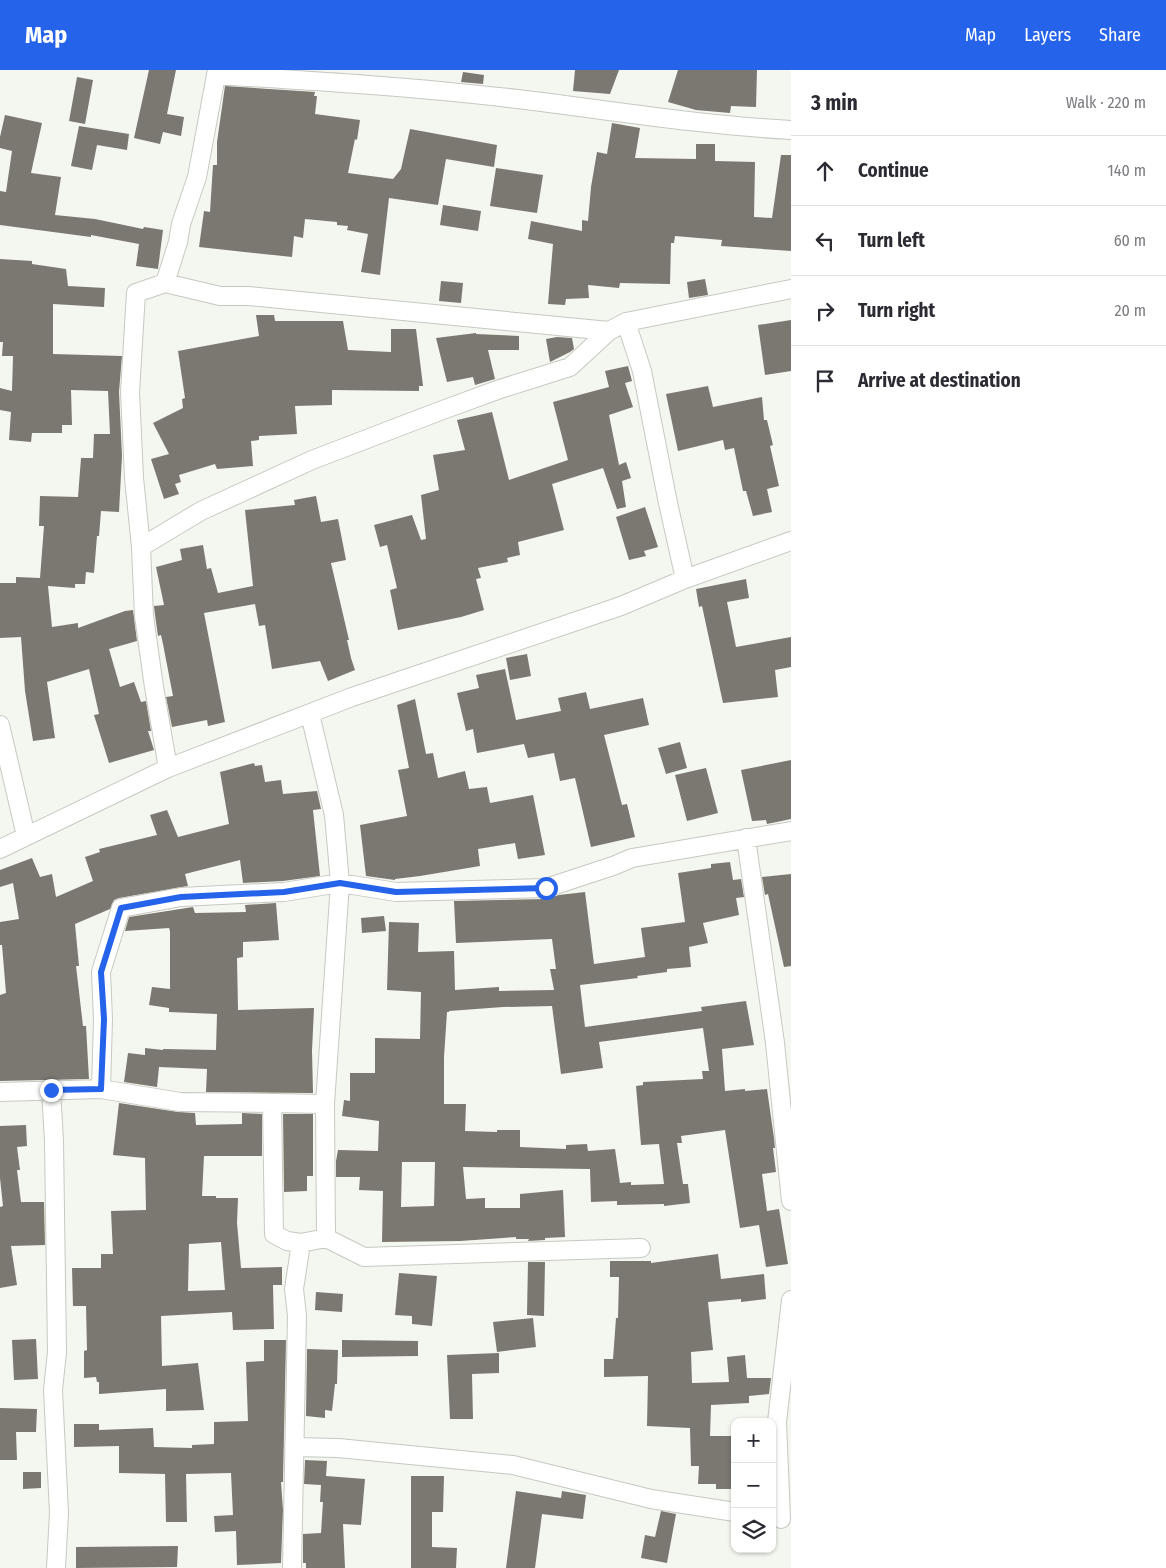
<!DOCTYPE html>
<meta charset="utf-8">
<style>
body{margin:0;font-family:"Fira Sans Condensed",sans-serif;background:#f7f7f7;color:#2b2b33}
.controls{position:absolute;right:15px;bottom:15px;display:grid;overflow:hidden;border-radius:10px;box-shadow:0 1px 4px #0004}
.controls button{width:45px;height:45px;display:grid;place-items:center;padding:0;border:0;border-bottom:1px solid #e1e1e2;background:#fff;color:#2b2b33;font:25px sans-serif}
.stop{position:absolute;width:15px;height:15px;margin:-11px;border:4px solid #2563eb;border-radius:50%;background:#fff}
.stop.end{background:#2563eb;border-color:#fff;box-shadow:0 1px 5px #0008}
.list{margin:0;padding:0;list-style:none}
h2{display:flex;justify-content:space-between;align-items:center;height:65px;margin:0;padding:0 20px;font-size:21px}
h2 small{font-size:16px;font-weight:400;color:#7c7c81}
.list li{display:grid;grid-template-columns:32px 1fr auto;gap:15px;align-items:center;box-sizing:border-box;height:70px;padding:0 20px;border-top:1px solid #e1e1e2}
.list b{display:block;font-size:19px;white-space:nowrap}
.list em{font-size:16px;font-style:normal;color:#7c7c81}
.icon{flex:none;width:28px;height:28px;fill:none;stroke:currentColor;stroke-width:2;stroke-linecap:round;stroke-linejoin:round}
.map{position:relative;flex:none;width:791px;height:1498px;overflow:hidden}
header{display:flex;align-items:center;gap:30px;box-sizing:border-box;height:70px;padding:0 25px;background:#2563eb;color:#fff}
header strong{font-size:24px}
nav{display:flex;gap:28px;margin-inline-start:auto;font-size:18px}
main{display:flex}
aside{flex:1;background:#fff}
.map>svg:first-child{display:block}
.building{fill:#7a7871;fill-rule:evenodd}
.lines{fill:none;stroke-linecap:round;stroke-linejoin:round}
.minor-casing{stroke:#c6c9c1;stroke-width:20}
.minor{stroke:#fff;stroke-width:18}
.route{stroke:#2563eb;stroke-width:6}
</style>
<header>
<strong>Map</strong>
<nav><a>Map</a><a>Layers</a><a>Share</a></nav>
</header>
<main>
<div class="map">
<svg width="791" height="1498" viewBox="0 0 791 1498">
<rect width="100%" height="100%" fill="#f4f7ef"/>
<path class="building" d="M149,0H176L167,44L184,47L181,66L163,62L160,74L134,68Z
M575,0H619L610,24L573,21Z
M678,0H757L756,37L731,36L730,43L696,40L668,32Z
M463,2L484,5L483,14L461,12Z
M77,7L93,10L85,54L69,51Z
M225,16L315,22L314,26H317L315,44L360,50L357,70L355,69L348,103L393,109L401,99L410,59L497,75L494,97L446,89L438,135L389,128L380,205L361,202L368,164L347,160L348,156L337,155V152L305,149L303,168L294,166L292,187L199,177L204,141L210,142L213,95H217V72Z
M5,45L42,53L31,103L61,107L55,145L95,149L143,159L144,157L163,160L158,199L136,196L139,174L91,165V167L0,155V121L6,122L12,81L0,78V67Z
M612,53L640,58L635,88L696,89V74H715V91L755,92L754,147L772,148L781,85H791V181L721,176L722,170L675,166L674,173H671L670,214L620,213L619,218L588,215L589,228L566,229L565,235L548,234L553,174L528,169L531,151L582,161V150L588,151L591,117L597,82L607,84Z
M79,56L129,64L127,80L97,75L92,100L71,96Z
M496,98L543,105L537,143L490,136Z
M443,135L481,141L478,161L440,155Z
M0,189L32,191V194L66,199L68,216L105,218L104,237L53,234V284L122,286L119,322L122,386L119,442L101,441L99,466H97L94,503L86,502L85,514H75V518L48,516L52,557L78,553V558L125,541L133,540L137,571L109,579L120,617L134,612L141,632L146,631L151,661H148L154,680L109,693L94,645L99,644L89,599L47,612L55,668L33,671L25,621L21,567L0,568V513H16V507L40,508L44,456H39L40,426L78,427L81,388H93L94,364H110L108,321L71,320L72,355H62V363H32L31,372L9,370L11,342L0,340V318L12,321L13,286H2L3,272H0Z
M705,209L708,225L689,228L687,212Z
M441,211L463,213L461,233L439,231Z
M256,245H274L275,251H343L348,280L391,282V259H416L423,316H419V321L332,320V335L295,336L297,364L259,366V370L251,371L253,396L217,399L215,394L179,405L181,412L175,414L179,424L164,429L151,389L169,384L153,353L183,338L182,329L185,328L178,281L259,266Z
M791,250V301L765,305L758,255Z
M476,263V264L519,266V280H488L495,309L475,315L473,307L447,312L436,268Z
M557,267L572,268L574,279L570,282L550,292L546,269Z
M628,296L632,311L625,313L633,337L609,345L619,395L626,392L631,408L622,411L626,437L617,439L603,398L552,414L564,460L518,472L520,485L507,488L508,492L478,498L481,508L476,509L484,540L461,547L398,560L390,520L397,518L387,475L380,477L374,455L412,445L421,470L426,469L421,425L439,420L433,385L465,380L457,350L492,342L509,410L568,390L553,332L609,317L605,301Z
M708,316L713,337L762,327L764,350H767L773,375L770,376L779,416L767,419L772,442L753,446L746,421H743L734,378L725,380L723,370L678,381L666,324Z
M316,426L321,452L338,449L346,490L331,493L349,570H347L351,588L355,600L328,611L320,591L272,599L265,555L259,556L255,534L204,543L225,652L208,656L207,650L172,657L166,627L173,626L163,574L161,565L158,566L155,545L154,536L164,535L156,497L182,490L180,479L203,475L207,499L211,498L218,523L253,516L245,440L295,435L294,430Z
M645,437L658,477L644,481L646,486L629,490L616,447Z
M746,509L749,528L727,532L736,577L791,567V597L775,600L778,627L723,633L702,536L699,537L696,519Z
M527,584L531,606L510,610L506,588Z
M505,599L516,650L561,641L558,628L586,622L590,639L643,628L649,655L604,665L622,735L627,734L635,767L591,777L575,708L560,711L554,683L528,688L524,674L477,683L473,659L466,661L457,623L479,618L476,605Z
M415,629L426,684L433,683L438,708L465,701L469,719L487,717L490,733L533,725L545,785L518,789L515,773L478,779L480,796L420,806L395,809V810L366,806L360,755L407,746L398,700L409,698L397,635Z
M680,672L687,698L666,704L658,678Z
M791,690V749L767,754L766,750L752,751L741,700Z
M254,693L255,696L262,695L265,712L281,710L283,724L317,721L321,739L313,740L320,806L283,811L243,813L240,790L185,804L188,816L119,828L114,830L110,839L75,854L79,896H76L83,956H86L89,1009L0,1011V925L6,923L2,875H0V852L19,849L13,813L0,817V800L32,788L40,807L52,804L56,827L93,811L85,787L100,782L99,779L157,765L150,745L167,740L178,767L229,754L220,702Z
M706,698L718,743L687,751L675,705Z
M730,792L733,810L741,809L744,827L736,828L739,845L703,853L708,873L689,877L691,897L667,899V902L637,906L638,908L580,915L585,957L702,941L701,937L746,931L754,975L722,979L725,1021L745,1019V1021L767,1019L774,1068L775,1078H773L776,1102L762,1104L767,1141L779,1139L788,1194L766,1197L759,1155L740,1158L725,1060L681,1066L682,1073H677L683,1114H688L690,1133L664,1136V1134L617,1135V1131L591,1132L590,1099L463,1097L466,1129L485,1128V1138H520V1124L563,1120L565,1167L545,1168V1170L528,1171L529,1169H516V1167L460,1171L382,1172L383,1121L359,1120L360,1107H336V1091L338,1080L378,1081L379,1051L342,1046L344,1030L350,1031V1003H375V968L420,969L421,922L387,920L389,852L419,853L418,882L454,881L455,920L499,917V921L554,920L550,899H556L552,869L456,873L454,831L546,829L559,825L585,822L594,894L645,887L641,858L685,852L678,803L711,798V794ZM552,936L561,1004L603,998L599,972L703,958L709,1001H702L703,1009L643,1012V1015L636,1016L641,1075L659,1074L664,1114L631,1115V1112L620,1113L615,1079L588,1081L587,1074L566,1075V1079L520,1077V1060H497V1062L465,1061L466,1034H444V987L447,942H449V941L503,937ZM402,1092H435L434,1136L401,1137Z
M791,804V896L784,897L768,824L765,825L762,807Z
M276,833L279,870L243,872V887L237,888L238,940L314,938L312,981L313,1023L206,1022L207,999L159,997L157,1017L124,1012L128,983L145,985V978L163,980V979L216,980L217,944L169,942V938L149,935L152,917L170,919V861L169,858L125,861L129,847L193,837L195,843L246,842L245,835Z
M384,846L386,861L362,863L361,848Z
M119,1033L178,1042L195,1043L196,1055L242,1054V1043L262,1044V1086H204L202,1126H216V1128H238L237,1153L241,1198L282,1197V1215H273L274,1259L233,1260L232,1242L161,1246L162,1296L198,1293L204,1340L166,1341V1319L99,1324V1312H97L96,1307L84,1308V1281L87,1280L86,1236H73L72,1198H101V1184H113L111,1141L146,1140L145,1088L113,1085ZM221,1172L225,1220L188,1221L189,1174Z
M283,1044H313V1106H307V1121L284,1122Z
M26,1055L27,1076L17,1077L20,1100H17L21,1132H44L45,1175L11,1176L17,1215L0,1218V1137L3,1136L0,1108V1056Z
M718,1184L721,1209L764,1204L766,1229L741,1232V1229L708,1232L713,1280L691,1282L692,1313L729,1312L727,1287L745,1285L747,1308H771L769,1324L749,1326V1333L711,1335L710,1366H735V1419H716V1414H698L699,1396H691L690,1358L647,1356L648,1306L604,1307V1289H613L616,1248H618L619,1207H610V1191H651V1193Z
M528,1192H545L544,1246L527,1245Z
M399,1203L437,1206L432,1256L412,1254V1246L395,1245Z
M316,1222L343,1224L342,1242L315,1240Z
M533,1248L536,1277L497,1282L493,1252Z
M36,1269L38,1309L14,1310L12,1270Z
M264,1270H286L283,1412H281L283,1440L281,1493L237,1495L236,1461L215,1462L214,1446L233,1445L231,1403L186,1404L187,1452H166L165,1404L119,1403V1376L74,1377V1354H99V1360L153,1358L154,1377L192,1378V1375L214,1374V1352L248,1351L246,1292L264,1291Z
M342,1270L418,1271V1286L342,1287Z
M307,1279L338,1280L337,1314H335L332,1341L325,1340V1348L306,1346Z
M499,1283V1303L472,1304L473,1349H450L447,1285Z
M0,1338L37,1339L36,1362H16L17,1390H0Z
M305,1390L327,1391L326,1406L365,1409L361,1455L343,1454L345,1498H306V1493H303V1464L321,1463L323,1432H320L321,1415L304,1414Z
M23,1402H41V1418L23,1419Z
M411,1406H444L443,1442H432V1477L457,1478L456,1498H411Z
M516,1421L561,1428L562,1421L586,1425L583,1449L542,1444L535,1498H506Z
M661,1441L676,1444L667,1493L641,1488L645,1465L655,1467Z
M178,1476L177,1497L76,1498V1477Z"/>
<g class="lines">
<g class="minor-casing">
<path id="minor" d="M216,5C316,11 417,17 517,29C608,40 699,55 791,60
M165,213L220,226H249L609,261
M626,252L642,301L668,433L685,509
M141,477L201,441L312,390L440,341L500,319L570,297L609,261L626,252L791,219
M0,655L26,766
M168,698L154,617L144,546L141,477L134,408L130,322L136,223L165,213L178,172L181,154L197,107L217,0
M746,768L775,973L791,1131
M0,779L168,698L352,627L621,536L685,509L791,471
M101,1019L103,949L101,902L121,838L181,827L284,822L340,813L396,822L546,818L613,796L632,788L791,761
M51,1020L54,1071L57,1282L53,1320L59,1443L56,1498
M0,1022L101,1019L180,1032L272,1033
M326,1168L364,1187L641,1178
M301,1173L287,1171L274,1164L272,1033L325,1034
M294,1377L338,1378L513,1395L651,1429L735,1442
M781,1449L777,1352L791,1230
M292,1498L297,1246L294,1219L301,1173L326,1168L325,1034L340,813L334,745L310,644"/>
</g>
<use href="#minor" class="minor"/>
</g>
<g class="lines">
<path class="route" d="M51,1020L101,1019L104,949L101,902L121,838L181,827L284,822L340,813L396,822L546,818"/>
</g>
</svg>
<div class="controls">
<button>+</button>
<button>−</button>
<button><svg class="icon" aria-label="layers" viewBox="0 0 24 24"><path d="M12 4l9 5-9 5-9-5zM3 14l9 5 9-5"/></svg></button>
</div>
<div class="stop" style="left:546px;top:818px"></div>
<div class="stop end" style="left:51px;top:1020px"></div>
</div>
<aside>
<h2>3 min<small>Walk · 220 m</small></h2>
<ul class="list">
<li><svg class="icon" aria-label="ahead" viewBox="0 0 24 24"><path d="M12 20V5M6 11l6-6 6 6"/></svg><div><b>Continue</b></div><em>140 m</em></li>
<li><svg class="icon" aria-label="left" viewBox="0 0 24 24"><path d="M17 20v-9H6M10 6l-5 5 5 5"/></svg><div><b>Turn left</b></div><em>60 m</em></li>
<li><svg class="icon" aria-label="right" viewBox="0 0 24 24"><path d="M7 20v-9h11M14 6l5 5-5 5"/></svg><div><b>Turn right</b></div><em>20 m</em></li>
<li><svg class="icon" aria-label="arrive" viewBox="0 0 24 24"><path d="M6 21V4h12l-3 4 3 4H6"/></svg><div><b>Arrive at destination</b></div></li>
</ul>
</aside>
</main>
